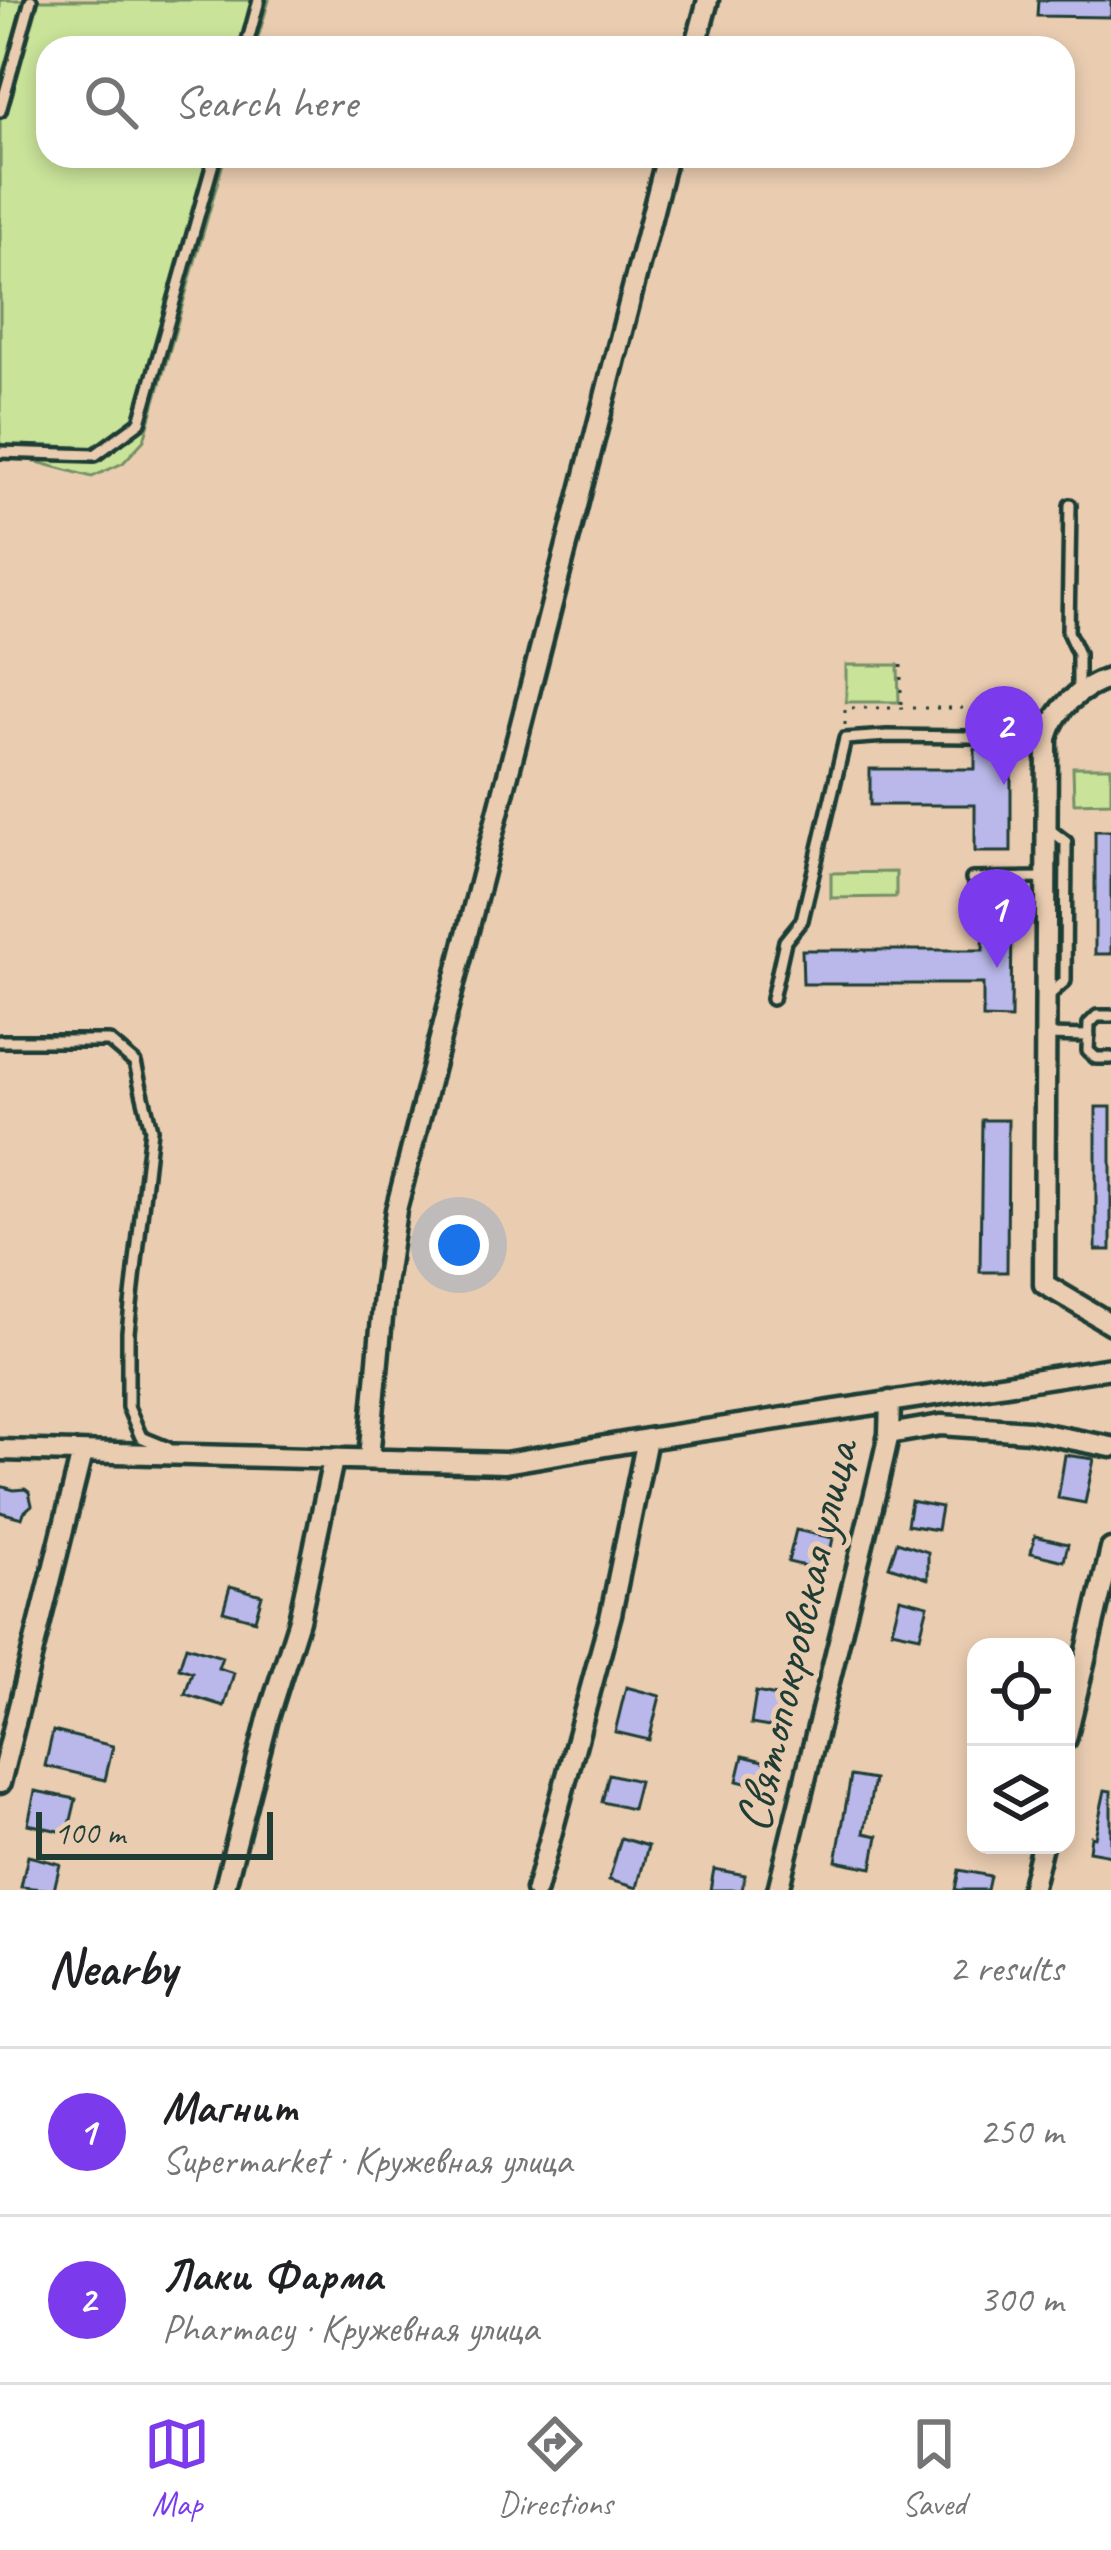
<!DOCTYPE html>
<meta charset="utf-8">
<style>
body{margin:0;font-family:Caveat,sans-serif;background:#f6f6f6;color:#202124}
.controls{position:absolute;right:36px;bottom:36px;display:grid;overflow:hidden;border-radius:24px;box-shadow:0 6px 18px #0003}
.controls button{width:108px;height:108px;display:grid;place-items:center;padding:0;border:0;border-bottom:3px solid #e0e0e0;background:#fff;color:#202124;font:60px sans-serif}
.scale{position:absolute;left:36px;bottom:30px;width:237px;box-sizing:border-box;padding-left:12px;border:6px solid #1f3d34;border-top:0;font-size:33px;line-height:42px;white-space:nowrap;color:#1f3d34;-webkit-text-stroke:9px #eacdb1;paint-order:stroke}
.you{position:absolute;left:459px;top:1245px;width:42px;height:42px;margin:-30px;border:9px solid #fff;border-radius:50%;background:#1a73e8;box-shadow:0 0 0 18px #1a73e833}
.badge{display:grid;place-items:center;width:78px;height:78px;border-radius:50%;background:#7c3aed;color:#fff;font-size:39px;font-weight:700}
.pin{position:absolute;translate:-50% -99px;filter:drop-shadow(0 3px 6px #0008)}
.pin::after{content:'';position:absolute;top:63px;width:42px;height:36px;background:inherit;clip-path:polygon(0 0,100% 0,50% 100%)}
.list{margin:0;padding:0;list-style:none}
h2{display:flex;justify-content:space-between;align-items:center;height:156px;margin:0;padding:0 48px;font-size:51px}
h2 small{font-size:39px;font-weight:400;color:#757577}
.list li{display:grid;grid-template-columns:78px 1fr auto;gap:36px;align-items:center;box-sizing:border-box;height:168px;padding:0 48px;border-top:3px solid #e0e0e0}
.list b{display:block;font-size:45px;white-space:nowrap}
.list p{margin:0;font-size:39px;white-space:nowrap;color:#757577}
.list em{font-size:39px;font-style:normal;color:#757577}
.icon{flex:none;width:66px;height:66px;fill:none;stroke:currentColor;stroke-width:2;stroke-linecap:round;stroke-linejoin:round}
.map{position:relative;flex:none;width:1111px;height:1890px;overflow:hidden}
.search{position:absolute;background:#fff;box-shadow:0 6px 18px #0003;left:36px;right:36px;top:36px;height:132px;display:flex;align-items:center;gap:30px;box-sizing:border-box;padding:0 42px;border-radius:36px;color:#757577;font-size:45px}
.sheet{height:492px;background:#fff}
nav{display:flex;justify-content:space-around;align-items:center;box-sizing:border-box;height:168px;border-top:3px solid #e0e0e0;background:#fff;font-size:33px;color:#757577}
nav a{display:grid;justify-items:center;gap:6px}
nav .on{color:#7c3aed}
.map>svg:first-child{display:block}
.green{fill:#c9e399;stroke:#749066;stroke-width:3}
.building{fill:#bab8ea;stroke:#1f3d34;stroke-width:3}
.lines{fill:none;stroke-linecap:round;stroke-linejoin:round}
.service-casing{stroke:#1f3d34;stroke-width:18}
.minor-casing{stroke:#1f3d34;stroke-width:27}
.path{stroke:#1f3d34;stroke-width:3;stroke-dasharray:3 9;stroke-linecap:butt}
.service{stroke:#eacdb1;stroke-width:9}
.minor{stroke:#eacdb1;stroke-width:18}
.labels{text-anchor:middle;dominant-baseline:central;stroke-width:10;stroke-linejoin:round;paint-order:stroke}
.street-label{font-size:51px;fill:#1f3d34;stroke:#eacdb1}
</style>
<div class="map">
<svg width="1111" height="1890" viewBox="0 0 1111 1890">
<rect width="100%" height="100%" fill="#eacdb1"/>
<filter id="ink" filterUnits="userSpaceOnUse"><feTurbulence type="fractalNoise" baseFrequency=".00833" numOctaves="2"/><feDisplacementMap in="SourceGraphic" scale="24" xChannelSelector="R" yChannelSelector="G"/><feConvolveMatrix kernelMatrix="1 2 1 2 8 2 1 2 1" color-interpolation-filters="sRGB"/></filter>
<g filter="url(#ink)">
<path class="green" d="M0,0H269L255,48H48V156H225L144,440L123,463L92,477L0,452Z
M846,665H898L899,702H846Z
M1073,767H1111V802L1074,803Z
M896,872V897L831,898V873Z"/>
<path class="building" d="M1038,0H1111V17L1037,16Z
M975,749H1011V852H975V805H870V769H975Z
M1095,831H1111V954H1095Z
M984,917H1012L1011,1019L983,1018V984H803L802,950H983Z
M1096,1107H1111V1250H1096Z
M982,1120H1008L1007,1272H980Z
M1065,1455L1094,1459L1085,1503L1058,1498Z
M0,1486L14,1490L25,1489L29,1492L32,1505L24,1512L22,1518L0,1512Z
M911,1501L941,1507L937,1530L907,1525Z
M796,1530L833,1538L826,1571L788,1562Z
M1035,1536L1068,1544L1064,1561L1031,1553Z
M897,1542L928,1552V1579L889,1566Z
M230,1586L262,1595L255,1620L223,1611Z
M900,1598L928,1605L920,1636L892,1630Z
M186,1646L222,1657L218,1668L234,1673L224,1706L185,1694L192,1672L179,1668Z
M626,1687L660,1696L649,1740L615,1732Z
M756,1692L787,1698L782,1729L751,1724Z
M53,1731L113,1746L105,1780L45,1766Z
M743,1756L771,1763L765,1788L737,1781Z
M609,1774L639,1781L632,1809L602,1802Z
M851,1776L874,1780L864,1833L878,1836L872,1868L836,1861Z
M1105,1790L1111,1791V1855L1089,1851L1091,1836L1095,1837Z
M35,1791L76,1799L68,1833L28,1824Z
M621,1838L648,1846L637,1888L609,1880Z
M28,1856L60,1864L54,1890L21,1887Z
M714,1869L745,1875L742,1890H710Z
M959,1870L990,1876L987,1890H955Z"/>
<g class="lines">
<g class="service-casing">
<path id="service" d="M246,48L259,0
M0,111L31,0
M0,452L95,455L140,422L215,156
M1070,505L1068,632L1078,654V694
M972,879L1046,878
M1046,998L1065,981L1066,842L1049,829
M772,999L785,941L802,920L845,739L887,736L1047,738
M1111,1016H1097L1089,1024L1088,1051L1096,1058H1111
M1045,1035L1089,1036
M0,1041H109L135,1063L151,1129L128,1332V1407L141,1437L168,1448"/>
</g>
<g class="minor-casing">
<path id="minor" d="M695,48L708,0
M1111,678C1080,688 1056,706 1047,738L1044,1284L1111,1324
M889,1434L941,1425L1029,1431L1111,1447
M0,1450L505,1463L647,1439L1111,1368
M369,1458L385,1285L396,1210L667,156
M1066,1739L1111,1549
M0,1783L82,1453
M224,1890L269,1715L299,1620L333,1460
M536,1890L611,1614L647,1439
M778,1890L878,1482L889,1434L890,1401
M1031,1890L1042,1845"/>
</g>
<path class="path" d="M901,665V706
M845,725V708H987V726"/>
<use href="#service" class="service"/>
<use href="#minor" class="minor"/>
</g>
</g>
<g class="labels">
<g class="street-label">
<text transform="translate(796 1636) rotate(-77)">Святопокровская улица</text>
</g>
</g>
</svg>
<div class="controls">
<button><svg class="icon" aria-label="locate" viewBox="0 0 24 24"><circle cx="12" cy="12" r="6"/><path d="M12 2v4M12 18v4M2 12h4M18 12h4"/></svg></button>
<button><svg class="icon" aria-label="layers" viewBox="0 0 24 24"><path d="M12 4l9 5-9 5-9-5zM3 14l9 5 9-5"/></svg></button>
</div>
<div class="scale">100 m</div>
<div class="you"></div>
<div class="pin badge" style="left:997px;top:968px">1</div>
<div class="pin badge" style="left:1004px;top:785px">2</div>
<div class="search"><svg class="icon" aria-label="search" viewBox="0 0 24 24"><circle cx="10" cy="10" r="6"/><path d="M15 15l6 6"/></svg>Search here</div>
</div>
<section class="sheet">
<h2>Nearby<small>2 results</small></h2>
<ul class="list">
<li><span class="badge">1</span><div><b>Магнит</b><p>Supermarket · Кружевная улица</p></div><em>250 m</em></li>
<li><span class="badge">2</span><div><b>Лаки Фарма</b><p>Pharmacy · Кружевная улица</p></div><em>300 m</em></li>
</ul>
</section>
<nav>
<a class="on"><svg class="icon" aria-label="map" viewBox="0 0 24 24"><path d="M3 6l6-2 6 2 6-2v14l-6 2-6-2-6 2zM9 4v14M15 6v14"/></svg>Map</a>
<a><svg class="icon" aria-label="directions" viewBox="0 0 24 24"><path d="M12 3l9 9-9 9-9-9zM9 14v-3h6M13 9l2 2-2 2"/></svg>Directions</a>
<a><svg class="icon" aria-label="saved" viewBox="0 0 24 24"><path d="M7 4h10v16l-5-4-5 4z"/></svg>Saved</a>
</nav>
